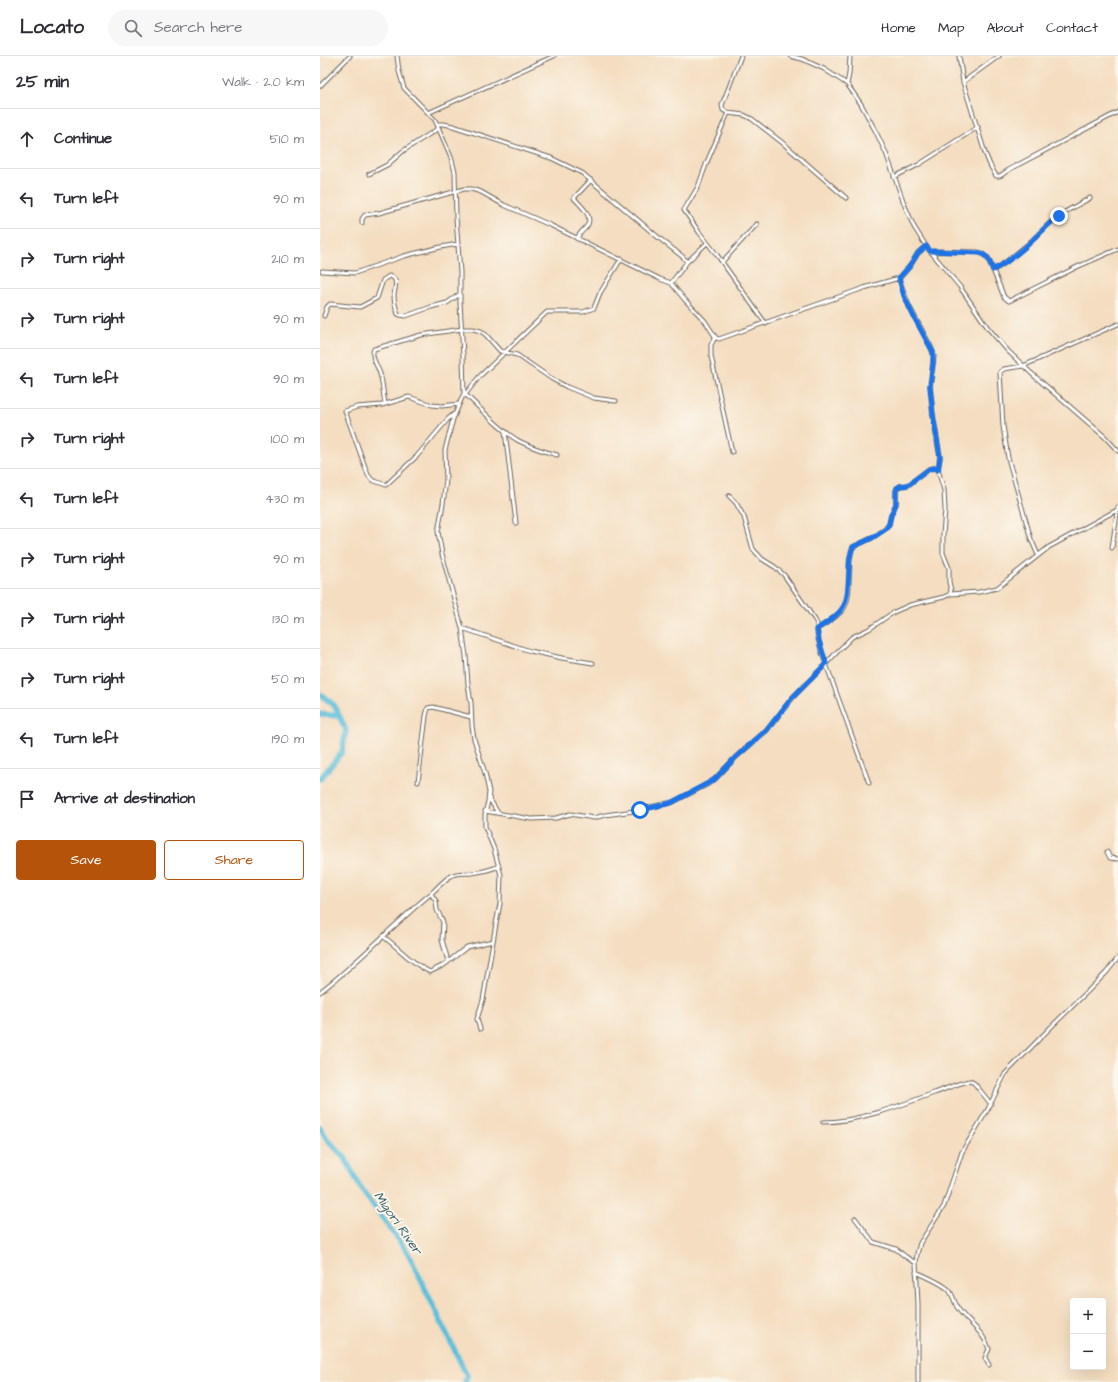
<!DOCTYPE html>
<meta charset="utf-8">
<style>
body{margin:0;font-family:"Architects Daughter",sans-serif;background:#f7f7f7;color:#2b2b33}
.controls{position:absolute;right:12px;bottom:12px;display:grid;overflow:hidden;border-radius:4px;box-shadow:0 4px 16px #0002}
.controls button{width:36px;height:36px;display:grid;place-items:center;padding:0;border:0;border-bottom:1px solid #e1e1e2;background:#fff;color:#2b2b33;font:20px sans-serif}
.stop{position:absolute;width:12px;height:12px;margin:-9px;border:3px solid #1a73e8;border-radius:50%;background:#fff}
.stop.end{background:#1a73e8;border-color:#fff;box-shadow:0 1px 4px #0008}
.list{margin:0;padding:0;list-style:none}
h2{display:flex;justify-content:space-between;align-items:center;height:52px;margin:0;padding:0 16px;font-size:17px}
h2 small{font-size:13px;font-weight:400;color:#7c7c81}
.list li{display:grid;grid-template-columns:26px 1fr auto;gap:12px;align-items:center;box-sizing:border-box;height:60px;padding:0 16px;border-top:1px solid #e1e1e2}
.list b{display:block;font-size:15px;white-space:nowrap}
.list em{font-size:13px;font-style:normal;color:#7c7c81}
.actions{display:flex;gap:8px;padding:12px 16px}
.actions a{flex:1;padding:9px 0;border:1px solid #b45309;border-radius:4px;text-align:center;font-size:14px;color:#b45309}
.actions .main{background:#b45309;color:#fff}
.icon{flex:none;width:22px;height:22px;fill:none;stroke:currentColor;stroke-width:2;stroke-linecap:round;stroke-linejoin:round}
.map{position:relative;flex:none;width:798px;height:1326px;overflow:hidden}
header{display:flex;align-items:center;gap:24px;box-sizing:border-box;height:56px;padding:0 20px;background:#fff;border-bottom:1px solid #e1e1e2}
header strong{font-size:19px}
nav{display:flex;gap:22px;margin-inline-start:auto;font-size:14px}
.search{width:280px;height:36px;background:#f7f7f7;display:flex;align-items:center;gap:10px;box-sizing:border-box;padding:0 14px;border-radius:22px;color:#7c7c81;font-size:15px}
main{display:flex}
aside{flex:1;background:#fff}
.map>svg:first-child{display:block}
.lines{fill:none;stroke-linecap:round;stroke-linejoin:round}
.river{stroke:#5cbfda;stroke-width:5.5}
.minor-casing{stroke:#686055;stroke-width:5}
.minor{stroke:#fff;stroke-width:3}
.route{stroke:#1a73e8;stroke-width:5}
.labels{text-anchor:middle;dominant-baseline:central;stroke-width:4;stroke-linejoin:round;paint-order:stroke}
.water-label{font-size:13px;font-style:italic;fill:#365d68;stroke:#fbf7ec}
</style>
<header>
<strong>Locato</strong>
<div class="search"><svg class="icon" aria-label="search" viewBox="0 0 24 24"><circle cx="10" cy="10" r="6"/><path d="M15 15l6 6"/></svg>Search here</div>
<nav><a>Home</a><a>Map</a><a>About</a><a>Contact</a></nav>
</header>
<main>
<aside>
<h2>25 min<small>Walk · 2.0 km</small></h2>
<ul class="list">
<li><svg class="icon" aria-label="ahead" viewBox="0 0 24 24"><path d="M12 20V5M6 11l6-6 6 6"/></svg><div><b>Continue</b></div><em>510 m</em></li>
<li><svg class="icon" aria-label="left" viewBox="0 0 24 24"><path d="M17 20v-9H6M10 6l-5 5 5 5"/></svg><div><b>Turn left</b></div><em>90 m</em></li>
<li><svg class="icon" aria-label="right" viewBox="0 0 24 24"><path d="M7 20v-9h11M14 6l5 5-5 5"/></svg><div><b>Turn right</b></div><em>210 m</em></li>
<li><svg class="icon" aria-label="right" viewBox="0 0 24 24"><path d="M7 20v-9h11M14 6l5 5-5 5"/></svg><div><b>Turn right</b></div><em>90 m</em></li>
<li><svg class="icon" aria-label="left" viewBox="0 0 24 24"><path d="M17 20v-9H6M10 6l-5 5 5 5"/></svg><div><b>Turn left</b></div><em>90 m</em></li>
<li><svg class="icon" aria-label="right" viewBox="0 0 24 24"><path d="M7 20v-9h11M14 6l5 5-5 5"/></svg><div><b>Turn right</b></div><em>100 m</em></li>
<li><svg class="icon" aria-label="left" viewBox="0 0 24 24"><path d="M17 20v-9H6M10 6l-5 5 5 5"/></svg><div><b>Turn left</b></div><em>430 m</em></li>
<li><svg class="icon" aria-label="right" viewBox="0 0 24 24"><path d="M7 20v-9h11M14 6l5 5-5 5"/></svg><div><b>Turn right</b></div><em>90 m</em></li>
<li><svg class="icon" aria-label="right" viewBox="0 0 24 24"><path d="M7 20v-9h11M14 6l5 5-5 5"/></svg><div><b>Turn right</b></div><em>130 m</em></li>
<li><svg class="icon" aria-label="right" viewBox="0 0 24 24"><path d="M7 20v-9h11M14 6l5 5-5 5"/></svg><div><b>Turn right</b></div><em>50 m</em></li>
<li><svg class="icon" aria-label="left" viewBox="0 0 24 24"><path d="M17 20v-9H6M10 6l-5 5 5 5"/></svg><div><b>Turn left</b></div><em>190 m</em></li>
<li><svg class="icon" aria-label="arrive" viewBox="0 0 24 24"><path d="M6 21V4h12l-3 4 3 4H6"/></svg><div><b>Arrive at destination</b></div></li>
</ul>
<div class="actions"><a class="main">Save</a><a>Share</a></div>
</aside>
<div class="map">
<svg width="798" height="1326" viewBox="0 0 798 1326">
<rect width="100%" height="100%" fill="#fbf7ec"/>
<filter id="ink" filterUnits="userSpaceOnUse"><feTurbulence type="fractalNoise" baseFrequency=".025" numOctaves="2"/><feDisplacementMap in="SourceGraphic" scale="8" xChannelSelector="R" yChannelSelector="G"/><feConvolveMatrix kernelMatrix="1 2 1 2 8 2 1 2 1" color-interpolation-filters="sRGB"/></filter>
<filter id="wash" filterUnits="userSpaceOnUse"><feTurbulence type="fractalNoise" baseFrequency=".012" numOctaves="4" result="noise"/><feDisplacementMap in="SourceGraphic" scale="16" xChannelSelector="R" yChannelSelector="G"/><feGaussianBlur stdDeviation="0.9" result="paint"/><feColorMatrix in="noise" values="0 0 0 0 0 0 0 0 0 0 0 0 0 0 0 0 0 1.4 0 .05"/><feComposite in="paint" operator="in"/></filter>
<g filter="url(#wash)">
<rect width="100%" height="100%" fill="#f4ddc0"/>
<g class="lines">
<path class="river" d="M0,638L14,649L26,674L22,696L0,723
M0,658L18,660L21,663
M0,1071L7,1083L25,1102L40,1131L88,1197L147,1320L145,1326"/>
</g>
</g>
<g filter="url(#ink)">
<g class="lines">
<g class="minor-casing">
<path id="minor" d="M77,0L79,15L84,32L115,64L131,101L135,116L136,162L140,216V246L143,300L144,337L133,363L125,394L126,424L123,448L118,476L122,498L142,572L146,600L148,628L151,647L152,670L154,683L165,717L169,736L168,745L165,758V771L174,793L181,819L180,848L176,868L163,944L157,963L160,973
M421,0L402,49L403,54L408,57L387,106L378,131L364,154L379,176L397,199L446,268
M470,0L482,3L504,13L527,28L541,48L555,74L566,97L585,150L594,171L606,190L640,231L668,272L688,295L711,317L785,381L798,395
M639,0L643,26L665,97L670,109L676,120H680L690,113L798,56
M643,26L679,0
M527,28L529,18L530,0
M0,30L30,0
M108,57L234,0
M408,57L424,59L432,63L464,88L526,142
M117,68H124L133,70L231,102L262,117L339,182L363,201L367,206
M49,118L67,109L83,95L119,72
M574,121L598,109L658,71
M42,167V163L45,159L59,157L144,133H151L161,136L184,149L230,169L340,223L351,227L365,244L385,265L396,282L399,283L544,232L579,222
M257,183C259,177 264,174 267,170C274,160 260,149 254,142L271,124
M606,190L598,197L590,210L579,223L589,250L611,291L614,300L610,330L613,359L620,401L618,414L624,434L625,453L623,479V497L629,512V526L631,534L630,538
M610,195L657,196L661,197L668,202L682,236L684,241L689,245L757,211L798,193
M402,206L437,168
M673,214L682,209L707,189L732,165L745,156L770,142
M2,215L35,217L84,200L121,191L138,188
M351,227L367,206L387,187
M4,260L7,251L10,248L40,251L57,242L63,224L69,220C79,222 75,231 74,239C74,244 76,253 78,258L80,259L86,260L111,251L127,247L140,238
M395,281L391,289V300L412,396
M145,338C160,352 182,376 199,385C209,390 226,396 237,399
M144,340L159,321L227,256H263L274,252L280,237L301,203
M65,347C63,338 63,327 60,318C58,310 50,301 54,293L101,279L142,273H153L161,275L166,279L180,295L197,299L232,323L247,331L274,342L296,345
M134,358L128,363L97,400L66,429L52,424L48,419L25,355L37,351L62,349L89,341L112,349L122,350L139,348
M185,375L196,467
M409,440L416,447L424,461L433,493L442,503L455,511L464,519L495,564L497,568V575L498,582L502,597L549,727
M792,492L798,451
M718,499L711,483L688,402L683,370L680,316L684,313L703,310L798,268
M142,572L210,595L242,602L273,607
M497,573C506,567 518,561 524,552C533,537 526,510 532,493L533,491L552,482L565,473L569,468L571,459L576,448V435L577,432L580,430L588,429L609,413L614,412L618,414
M98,726L106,660L108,652L113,651L151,661
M169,742L178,757
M165,755L211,763L236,762L250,758L274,762L285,759L314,755L353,746L388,728L396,722L416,701L447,674L475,639L503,611L519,594L532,581L549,573L574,556L590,549L624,541L630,538L659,536L677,532L729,491L797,454
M787,796L790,802L798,803
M111,838L116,845L117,854L123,866L122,884L128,905
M64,881C79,892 92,908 110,916L124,909L147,891L173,885
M0,936C38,907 71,871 108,840C116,834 122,825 131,820C137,816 145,818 152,817C161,816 170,814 179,810
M503,1066C538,1066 582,1049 614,1037C626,1033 637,1027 650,1025L654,1027L671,1048
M535,1162L553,1186L576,1193L586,1201L596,1207
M596,1216C605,1220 622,1227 629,1234C633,1239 634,1245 637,1251C646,1266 664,1275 669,1293L665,1302L669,1309
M598,1326V1248L596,1207L597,1198L600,1187L624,1150L642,1096L668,1053L685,1018L731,971L766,937L786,917L798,902"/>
</g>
<use href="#minor" class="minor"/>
</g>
</g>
<g class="lines" filter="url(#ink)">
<path class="route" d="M320,754L351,747L394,724L416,701L447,674L471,643L503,611L506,607L499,585L497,573C527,554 527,551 529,515C529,507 530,498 533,491L552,482L566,473L569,468L571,459L576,448V435L577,432L580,430L588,429L609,413L614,412L618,414L620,401L613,359L610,330L613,308V296L594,261L584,240L579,222L590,210L598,197L606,190L610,195L661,197L668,202L673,214C687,207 701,195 713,184C722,175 729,167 739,160"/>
</g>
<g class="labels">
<g class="water-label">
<text transform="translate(78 1167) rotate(55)">Migori River</text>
</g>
</g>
</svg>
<div class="controls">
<button>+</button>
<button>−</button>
</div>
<div class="stop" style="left:320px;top:754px"></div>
<div class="stop end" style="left:739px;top:160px"></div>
</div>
</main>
